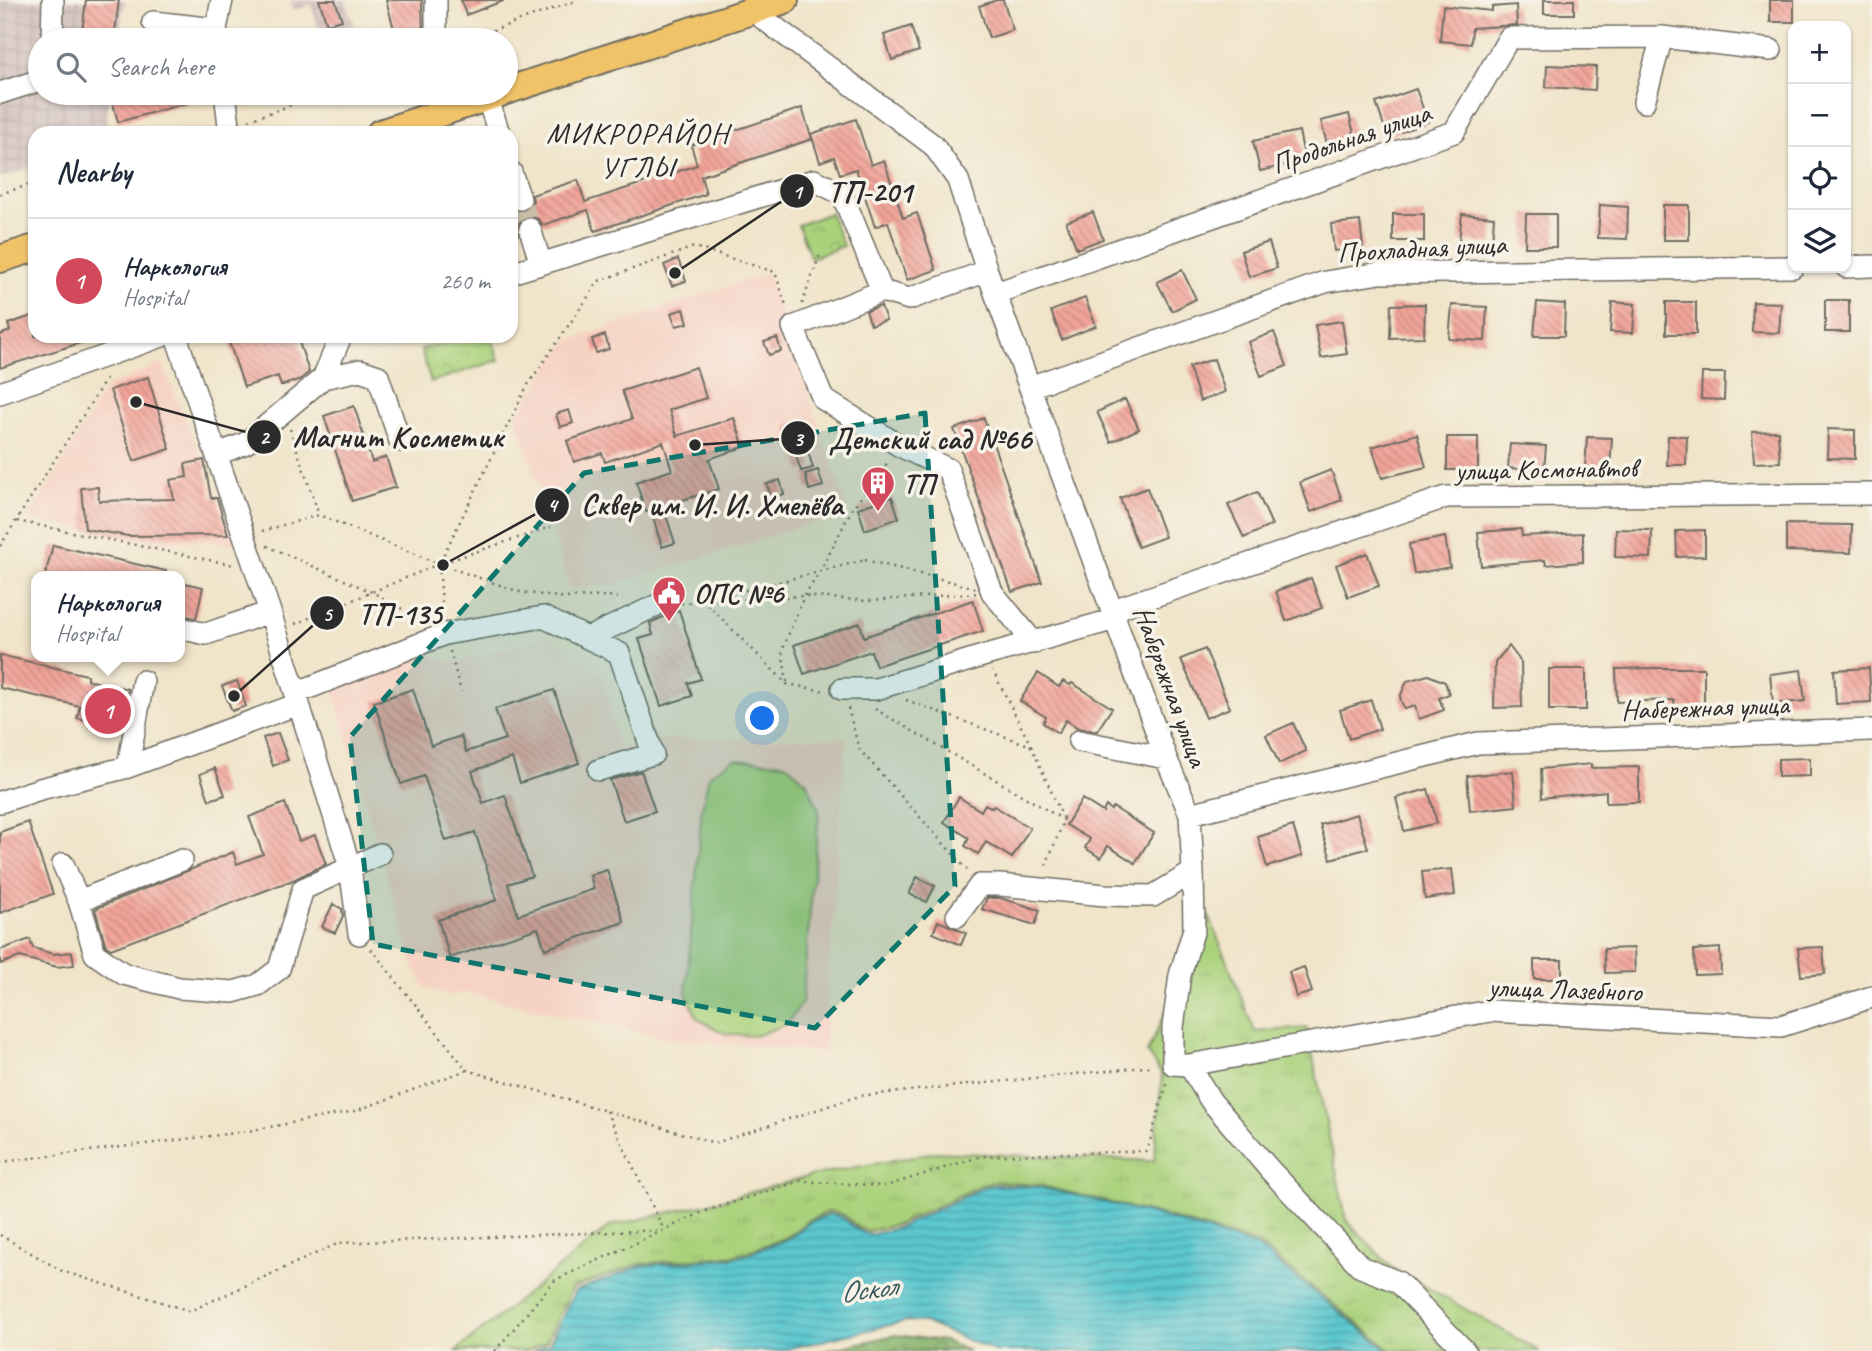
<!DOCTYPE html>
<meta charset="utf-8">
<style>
body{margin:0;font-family:Caveat,sans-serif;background:#f2f2f3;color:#1f2937}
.controls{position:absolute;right:21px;top:21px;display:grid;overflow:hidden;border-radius:14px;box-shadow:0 2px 5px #0004}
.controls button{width:63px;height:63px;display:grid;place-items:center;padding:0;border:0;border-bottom:2px solid #e0e1e3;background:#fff;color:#1f2937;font:35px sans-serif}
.you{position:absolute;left:763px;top:719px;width:24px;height:24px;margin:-18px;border:5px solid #fff;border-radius:50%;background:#1a73e8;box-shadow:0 0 0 10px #1a73e833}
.badge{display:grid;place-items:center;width:46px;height:46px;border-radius:50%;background:#d1495b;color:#fff;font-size:23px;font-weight:700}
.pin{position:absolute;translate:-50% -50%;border:4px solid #fff;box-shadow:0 2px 7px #0006}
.popup{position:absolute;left:31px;top:571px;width:154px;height:91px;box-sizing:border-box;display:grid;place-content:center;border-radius:14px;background:#fff;filter:drop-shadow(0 2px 5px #0005);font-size:23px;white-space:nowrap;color:#747a83}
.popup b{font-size:26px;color:#1f2937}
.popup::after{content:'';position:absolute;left:50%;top:100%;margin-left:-14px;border:14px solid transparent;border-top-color:#fff}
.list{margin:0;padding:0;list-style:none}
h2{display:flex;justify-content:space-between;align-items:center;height:91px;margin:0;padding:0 28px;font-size:30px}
h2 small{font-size:23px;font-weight:400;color:#747a83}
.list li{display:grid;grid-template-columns:46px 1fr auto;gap:21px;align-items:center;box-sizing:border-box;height:126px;padding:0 28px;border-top:2px solid #e0e1e3}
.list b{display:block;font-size:26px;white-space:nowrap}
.list p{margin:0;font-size:23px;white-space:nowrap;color:#747a83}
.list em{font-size:23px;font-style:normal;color:#747a83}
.icon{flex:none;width:38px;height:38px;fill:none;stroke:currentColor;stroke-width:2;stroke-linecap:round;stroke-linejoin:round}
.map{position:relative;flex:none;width:1872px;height:1351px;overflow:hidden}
.search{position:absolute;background:#fff;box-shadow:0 2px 5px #0004;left:28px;top:28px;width:490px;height:77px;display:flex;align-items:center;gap:18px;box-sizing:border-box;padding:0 24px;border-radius:38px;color:#747a83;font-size:26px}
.panel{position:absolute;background:#fff;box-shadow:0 2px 5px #0004;left:28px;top:126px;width:490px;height:217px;border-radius:21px}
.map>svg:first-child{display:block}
.built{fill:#f6d2c3}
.industrial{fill:url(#industrial-grid)}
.grass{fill:url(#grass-tufts);stroke:#6a7e54;stroke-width:2}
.forest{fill:url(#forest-crowns);stroke:#59704c;stroke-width:2}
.park{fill:url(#park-crowns);stroke:#6a7e54;stroke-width:2}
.pitch{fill:#aad27c;stroke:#6a7e54;stroke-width:2}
.water{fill:url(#water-rules);stroke:#437a7e;stroke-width:2}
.building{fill:url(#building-back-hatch)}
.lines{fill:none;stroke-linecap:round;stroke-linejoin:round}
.minor-tunnel{stroke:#c9bfa9;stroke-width:21;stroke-dasharray:21 10;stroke-linecap:butt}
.minor-casing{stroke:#706c62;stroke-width:24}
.major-casing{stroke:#706c62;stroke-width:30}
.path{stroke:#706c62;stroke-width:2.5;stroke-dasharray:2 5;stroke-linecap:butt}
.minor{stroke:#fff;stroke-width:21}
.major{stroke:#f1c369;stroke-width:26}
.marked{fill:#0f766e;fill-opacity:0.2;stroke:#0f766e;stroke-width:5;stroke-dasharray:14 9;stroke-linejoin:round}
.labels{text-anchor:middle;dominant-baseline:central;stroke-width:7;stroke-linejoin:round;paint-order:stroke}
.street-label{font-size:28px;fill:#2b2b2b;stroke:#f7f3e8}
.poi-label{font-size:28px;font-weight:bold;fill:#2b2b2b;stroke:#f7f3e8;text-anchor:start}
.neighbourhood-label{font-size:30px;letter-spacing:2px;fill:#2b2b2b;stroke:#f7f3e8}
.water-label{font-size:30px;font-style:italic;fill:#395a5d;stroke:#f7f3e8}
.leader{fill:none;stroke:#2b2b2b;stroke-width:2.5}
.callout-dot{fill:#2b2b2b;stroke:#f7f3e8;stroke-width:2.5}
.mark-label{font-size:21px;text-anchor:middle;font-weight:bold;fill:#fff}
.callout-label{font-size:30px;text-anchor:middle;font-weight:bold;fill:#2b2b2b;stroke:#f7f3e8;stroke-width:7;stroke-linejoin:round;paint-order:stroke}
</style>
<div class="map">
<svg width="1872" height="1351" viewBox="0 0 1872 1351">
<defs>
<pattern id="industrial-grid" width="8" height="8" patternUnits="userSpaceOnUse" patternTransform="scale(1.75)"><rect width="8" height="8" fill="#d1bfbd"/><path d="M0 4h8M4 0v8" fill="none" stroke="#b4a4a3"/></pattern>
<pattern id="grass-tufts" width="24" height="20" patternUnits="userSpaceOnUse" patternTransform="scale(1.75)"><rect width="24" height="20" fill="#aad27c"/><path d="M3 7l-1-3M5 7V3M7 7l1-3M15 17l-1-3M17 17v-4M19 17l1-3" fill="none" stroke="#92b46b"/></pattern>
<pattern id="forest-crowns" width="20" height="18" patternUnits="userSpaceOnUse" patternTransform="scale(1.75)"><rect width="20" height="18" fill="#87b46c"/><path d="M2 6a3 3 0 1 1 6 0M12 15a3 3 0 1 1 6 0" fill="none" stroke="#6f9359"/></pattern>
<pattern id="park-crowns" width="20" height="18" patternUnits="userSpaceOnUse" patternTransform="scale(1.75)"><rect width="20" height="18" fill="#aad27c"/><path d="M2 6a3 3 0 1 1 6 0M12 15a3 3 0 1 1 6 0" fill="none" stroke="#92b46b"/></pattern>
<pattern id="water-rules" width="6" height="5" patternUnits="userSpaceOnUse" patternTransform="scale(1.75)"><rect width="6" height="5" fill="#5bc8d0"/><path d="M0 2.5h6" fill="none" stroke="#4ba3a9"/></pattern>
<pattern id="building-back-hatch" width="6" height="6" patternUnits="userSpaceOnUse" patternTransform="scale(1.75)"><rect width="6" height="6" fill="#f2a49a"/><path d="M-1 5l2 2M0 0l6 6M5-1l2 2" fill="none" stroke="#c4867e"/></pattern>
</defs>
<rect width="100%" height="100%" fill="#f7f3e8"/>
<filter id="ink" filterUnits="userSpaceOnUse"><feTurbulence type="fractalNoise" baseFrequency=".0143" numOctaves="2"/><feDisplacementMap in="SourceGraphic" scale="14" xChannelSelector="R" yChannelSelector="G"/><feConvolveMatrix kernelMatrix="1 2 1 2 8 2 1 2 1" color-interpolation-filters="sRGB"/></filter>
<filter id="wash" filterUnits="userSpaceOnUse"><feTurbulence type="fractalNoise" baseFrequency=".00686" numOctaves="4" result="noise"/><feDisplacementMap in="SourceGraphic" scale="28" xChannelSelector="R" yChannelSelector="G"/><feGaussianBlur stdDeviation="1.57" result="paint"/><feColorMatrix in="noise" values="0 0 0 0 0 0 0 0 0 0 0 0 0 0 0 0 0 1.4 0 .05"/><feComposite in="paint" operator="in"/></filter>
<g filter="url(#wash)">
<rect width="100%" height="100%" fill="#f0e4c9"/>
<path class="built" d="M767,273L848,512L617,584L570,589L516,415L567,341Z
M162,363L236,543L134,539L29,519L106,387Z
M549,636L604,676L619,749L658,739L846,738L824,1052L667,1038L466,993L449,995L425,987L413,966L331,684L425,650L439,659L453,663Z"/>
<path class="industrial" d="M0,0H125L118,40H40V93H110L104,133H35V167L0,178Z
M291,0H345L355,26L322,40L311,5L293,10Z"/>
<path class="grass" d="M1209,916L1255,1032L1307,1028L1346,1220L1391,1267L1539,1351H1392L1258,1244L1157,1214L1038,1185L998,1182L982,1185L899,1224L869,1231L858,1228L844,1215L830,1211L809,1220L787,1237L738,1255L639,1264L572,1288L546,1342L527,1351H456L610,1226L706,1204L815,1175L936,1152L1154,1161L1162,1075L1147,1053Z"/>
<path class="forest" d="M895,1335L944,1341L969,1351H825Z"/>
<path class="park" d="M830,213L843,246L811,258L798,225Z
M463,336H491L499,360L431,382L421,350Z"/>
<path class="pitch" d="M734,759L785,763L806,781L819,810L802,1003L787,1024L755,1036L726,1034L698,1019L686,993L702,808L709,775Z"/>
<path class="water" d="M998,1185L1038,1187L1079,1196L1156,1215L1256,1246L1389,1351H995L923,1322L907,1321L778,1351H534L549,1344L575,1291L641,1266L739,1257L788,1239L810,1222L830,1214L842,1217L857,1230L870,1235L900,1227L984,1187Z"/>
<g id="blocks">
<path class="building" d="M86,0H119L114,40H81Z
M319,0H335L342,20L327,24Z
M386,0H422L423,36L410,40H397Z
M461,0H503V1L466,15Z
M997,0H1003L1013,30L989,38L979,6Z
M1544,0H1574V14H1544Z
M1770,0H1794V22H1770Z
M1516,5L1517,25L1472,28L1471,44L1440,41L1443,6L1492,11V7Z
M911,26L919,51L892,60L884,35Z
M1547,65L1596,67L1595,90L1546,87Z
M1416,89L1428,122L1388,137L1376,103Z
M110,93H209V97L118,122Z
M802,108L812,139L701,176L706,194L595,231L588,210L543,225L538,219L527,216L520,221L518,233L511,236V208L518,212L525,211L533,202L532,195L578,180L585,202L697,165L691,145Z
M1349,114L1357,145L1329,152L1321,121Z
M856,119L871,165L884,160L903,218L917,213L936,270L907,280L888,222L875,227L856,169L840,174L834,157L820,162L811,134Z
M1299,131L1305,161L1260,171L1253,141Z
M1600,205L1628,207L1627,239L1598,238Z
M1663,205H1689V240H1663Z
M1093,212L1103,239L1077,249L1066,222Z
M1393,214H1424V241H1393Z
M1462,214L1494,217L1492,244L1459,241Z
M1526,214H1556V247H1525Z
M1360,221L1363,248L1334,251L1331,224Z
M1269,242L1277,268L1249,277L1241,251Z
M678,259L686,281L672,286L664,265Z
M1182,270L1196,299L1172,311L1157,282Z
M1085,298L1096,326L1062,340L1051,311Z
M1825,300H1849V332H1825Z
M1537,302L1565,304L1564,336H1534Z
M1612,302L1635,304L1633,333L1610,332Z
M1666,302H1696V334H1666Z
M1753,302L1781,303L1779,333L1752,332Z
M1425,304L1424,337L1390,338L1391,305Z
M1452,305L1487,307L1485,341L1449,339Z
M881,306L886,320L871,325L866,311Z
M684,309L688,323L676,326L671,313Z
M35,315V336H93V339L0,368V335L10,331L8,324Z
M1342,321L1347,354L1321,358L1315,325Z
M1274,332L1287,366L1261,376L1248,342Z
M605,335L609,349L596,353L592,339Z
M227,336H297L309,372L301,379L281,386L278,376L244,387Z
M777,338L781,351L769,355L764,342Z
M1214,359L1225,392L1200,401L1189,367Z
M696,367L706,398L669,410L677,436L734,418L744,447L709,459L719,489L663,506L675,543L662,547L651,511L646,512L636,482L672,470L663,442L605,462L602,453L574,462L567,441L632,419L622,391Z
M1702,373H1725L1724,400L1701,399Z
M148,377L170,449L134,461L110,390Z
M1125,399L1139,429L1111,442L1097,412Z
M354,406L372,462L386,457L396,487L352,501L324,416Z
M569,410L573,423L560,427L556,414Z
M984,418L1042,582L1012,592L954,429Z
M799,422L813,468L801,471L786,425Z
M1828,429L1855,430V459L1827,458Z
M1778,431L1780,462L1754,463L1752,432Z
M1417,434L1426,467L1382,478L1372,447Z
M1668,436H1687L1686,465H1667Z
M1447,437H1478V470H1447Z
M1587,437L1612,438L1610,470L1585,468Z
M1510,444L1546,446L1544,471L1508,468Z
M204,460L211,498H217L228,535L128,536L85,529L81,488L98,487L99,501L174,499L170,480L187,477L185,464Z
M818,470L823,486L809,490L805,474Z
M1331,470L1342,500L1311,512L1300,482Z
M780,480L784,494L771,498L767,484Z
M1147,488L1165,537L1138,547L1120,498Z
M1257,492L1272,525L1244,538L1228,505Z
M892,497L899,518L865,530L858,508Z
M1786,524L1852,525L1851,553L1786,551Z
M1521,529L1522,536L1583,533V562L1546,565L1545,560L1481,566L1478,532Z
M1616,529L1652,530L1651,558L1615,557Z
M1705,530V556L1677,557L1676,531Z
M1445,537L1450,567L1414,574L1409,544Z
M53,545L166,571L165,576H45Z
M1367,553L1379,586L1348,597L1336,565Z
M1311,578L1322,608L1286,621L1276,591Z
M180,582L203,587L196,618L180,615Z
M973,600L983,631L876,666L871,651L804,674L794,645L860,623L864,637Z
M679,610L701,679L688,683L692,696L661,706L639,639L653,635L650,623Z
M1509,646L1521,662L1522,707L1494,708L1495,662Z
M1205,649L1230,708L1206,718L1181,659Z
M0,655L87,675V680L128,689L121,728L77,718L80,706L0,688Z
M1656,668H1704V707L1674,708V700L1617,702L1616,669Z
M1869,668L1871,702L1836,704L1834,670Z
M1549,669H1586V710H1549Z
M1801,670L1805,701L1773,704L1770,674Z
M1038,673L1059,687L1063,681L1070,685L1072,683L1112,708L1097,731L1078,728L1066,720L1058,733L1043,723L1046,717L1020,701Z
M1428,675L1445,682L1449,694L1439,698L1444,710L1419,719L1415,706L1404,709L1400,697L1407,681Z
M237,681L246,706L232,711L222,686Z
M413,689L431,746L461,736L466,752L505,739L495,709L554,690L579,763L520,783L512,758L472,771L483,803L505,795L532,876L508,884L518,915L594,889L590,875L607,870L624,922L545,949L538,928L450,958L438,920L497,900L475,832L446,841L424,776L401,784L374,702Z
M1371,700L1380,729L1349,739L1340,710Z
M1293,723L1306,751L1279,764L1266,735Z
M278,733L288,760L273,766L263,738Z
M1810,758V776L1778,777V759Z
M1591,764V768L1639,767V802L1606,803V791L1542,798L1541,769Z
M215,768L225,795L209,800L200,774Z
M641,771L655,811L624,821L610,780Z
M1513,771L1516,806L1470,811L1467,776Z
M1428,789L1437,823L1404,831L1396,798Z
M959,797L981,811L985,804L992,808L994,806L1030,828L1012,858L986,842L978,854L965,846L969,838L944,822Z
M1082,799L1103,812L1106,806L1111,810L1113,807L1154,833L1135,863L1108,846L1101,858L1085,848L1090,839L1066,825Z
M285,803L299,841L315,835L326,864L293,880L111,949L106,946L95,909L233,852L237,864L263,854L249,817Z
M1357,814L1368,848L1331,859L1320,825Z
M28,822L53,894L0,913V832Z
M1293,826L1302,856L1267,867L1258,837Z
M1452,869L1455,895L1425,899L1422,872Z
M917,877L935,886L927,902L909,894Z
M987,898H1000L1040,910L1035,925L982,909Z
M333,904L342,909L343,916L335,933L322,927Z
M938,921L966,933L961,945L933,933Z
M30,939L33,948L53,954L72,952L74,965L57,967L20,957L0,964V950Z
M1823,947L1825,974L1801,976L1798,948Z
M1634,948L1635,972L1605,973L1604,949Z
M1720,948L1721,974L1695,975L1694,950Z
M1534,960H1562V979H1534Z
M1304,967L1312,992L1296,997L1289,972Z"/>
</g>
</g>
<g filter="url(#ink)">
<use href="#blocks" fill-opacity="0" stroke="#706c62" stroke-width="2"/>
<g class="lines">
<path class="minor-tunnel" d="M520,199L530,229"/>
<g class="minor-casing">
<path id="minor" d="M436,0V40
M753,11L933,145L958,180L987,271L1166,758L1190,814L1193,872L1194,929L1180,975L1173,1027V1064L1189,1065L1490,1011L1781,1026L1872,997
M153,22L216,29
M52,40L53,0
M218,40L216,29L222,0
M0,93L40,80
M225,93L230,133
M487,97L499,133
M1644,102L1662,37
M511,172L520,199
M530,229L541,264
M1846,267L1872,266
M511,273L814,180L842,194L882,291L793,327L823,399L900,446L948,469L992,592L1034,643
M882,291L909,299L987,271
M996,293L1454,132L1509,38L1662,37L1771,50
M176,336L270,612L350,867L359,934
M323,378L360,370L378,376L400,441
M1030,387L1325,282L1380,273L1793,267
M0,393L162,336
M218,454L246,443L323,378L341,336
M1113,610L1446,497L1872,494
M180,628L206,634L270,612
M588,638L655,606
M842,689H876L986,655L1116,619
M296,693L445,634L543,617L619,653L653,754L599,770
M1079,741L1166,758
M128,767L143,681
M0,802L40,789L128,767L298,704
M1190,814L1478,743L1872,730
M63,864L79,901L95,954L124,974L179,988L233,992L258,985L279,969L303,889L380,854
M79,901L182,860
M957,916L980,885H1000L1105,895L1153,896L1193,872
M1189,1065L1211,1101L1270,1170L1361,1267L1398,1282L1465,1351"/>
</g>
<g class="major-casing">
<path id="major" d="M506,91L785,0
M380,133L501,93
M0,259L35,248"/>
</g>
<path class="path" d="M466,40L578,0
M249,120L326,93
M0,194L35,183
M802,304L820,254
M290,429L319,515
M17,521L234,565
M262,531L319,515L439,564L520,592L566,598L609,596L623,599
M0,546L108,376
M267,546L374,593L425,622
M865,560L992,592L869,601L804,596L704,601Z
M674,604L704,601L787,684L825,691
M443,616L439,564L527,386L599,281L694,247L775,272L787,308
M295,624L439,564L551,527
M450,651L461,692
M787,682L782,651L804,596L820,572L852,509L888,462
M906,700L1031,746L993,671
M848,708L859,749L969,872
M875,709L1064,820L1044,870
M1031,746L1064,820
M371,949L467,1070L715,1143L859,1096L1154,1066
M606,1111L664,1230
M0,1162L243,1132L355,1111L467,1070
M0,1235L62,1271L190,1311L339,1243L661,1230
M495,1351L555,1280L703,1212L800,1181L886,1186L982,1156L1147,1151L1167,1083"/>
<use href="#minor" class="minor"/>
<use href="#major" class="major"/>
</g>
</g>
<path class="marked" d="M925,413L955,886L815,1028L373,944L350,737L584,473Z"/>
<defs>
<g id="building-pin" transform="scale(1.75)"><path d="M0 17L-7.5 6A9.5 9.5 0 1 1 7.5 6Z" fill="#d1495b" stroke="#f7f3e8"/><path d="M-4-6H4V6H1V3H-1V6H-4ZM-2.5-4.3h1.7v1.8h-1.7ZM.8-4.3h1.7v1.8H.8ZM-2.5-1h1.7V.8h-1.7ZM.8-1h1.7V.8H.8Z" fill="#fff"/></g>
<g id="civic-pin" transform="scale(1.75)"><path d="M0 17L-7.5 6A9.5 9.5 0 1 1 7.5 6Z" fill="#d1495b" stroke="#f7f3e8"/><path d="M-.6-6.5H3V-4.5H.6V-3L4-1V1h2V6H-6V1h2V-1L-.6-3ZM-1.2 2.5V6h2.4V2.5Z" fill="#fff"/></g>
</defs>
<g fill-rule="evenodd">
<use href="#building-pin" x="878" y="483"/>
<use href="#civic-pin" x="669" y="593"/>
</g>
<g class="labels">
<g class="street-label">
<text transform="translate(1351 138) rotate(-19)">Продольная улица</text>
<text transform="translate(1422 248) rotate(-3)">Прохладная улица</text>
<text transform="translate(1546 469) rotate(-1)">улица Космонавтов</text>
<text transform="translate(1171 686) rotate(70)">Набережная улица</text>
<text transform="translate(1705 707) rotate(-2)">Набережная улица</text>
<text transform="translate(1565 989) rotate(2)">улица Лазебного</text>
</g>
<g class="poi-label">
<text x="903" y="483">ТП</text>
<text x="694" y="593">ОПС №6</text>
</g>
<g class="neighbourhood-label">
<text x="638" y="133">МИКРОРАЙОН<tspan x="638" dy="34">УГЛЫ</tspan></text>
</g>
<g class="water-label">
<text transform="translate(868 1289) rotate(-7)">Оскол</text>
</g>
</g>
<path class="leader" d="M675 273L797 191M136 402L264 437M695 445L798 438M443 565L552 505M234 696L327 613"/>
<g class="callout-dot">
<circle cx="675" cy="273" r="7"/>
<circle cx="136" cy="402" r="7"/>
<circle cx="695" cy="445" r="7"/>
<circle cx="443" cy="565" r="7"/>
<circle cx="234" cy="696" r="7"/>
<circle cx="797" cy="191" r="18"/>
<circle cx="264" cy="437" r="18"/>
<circle cx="798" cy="438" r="18"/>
<circle cx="552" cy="505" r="18"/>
<circle cx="327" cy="613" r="18"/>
</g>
<g class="mark-label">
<text x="797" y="199">1</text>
<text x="264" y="444">2</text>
<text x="798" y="446">3</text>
<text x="552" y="512">4</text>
<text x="327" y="621">5</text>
</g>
<g class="callout-label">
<text x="870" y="202">ТП-201</text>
<text x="398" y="447">Магнит Косметик</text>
<text x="930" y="449">Детский сад №66</text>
<text x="712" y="515">Сквер им. И. И. Хмелёва</text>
<text x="400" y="624">ТП-135</text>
</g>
</svg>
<div class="controls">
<button>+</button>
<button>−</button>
<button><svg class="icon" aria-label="locate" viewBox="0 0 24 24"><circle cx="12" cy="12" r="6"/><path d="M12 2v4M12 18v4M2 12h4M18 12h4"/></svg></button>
<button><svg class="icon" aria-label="layers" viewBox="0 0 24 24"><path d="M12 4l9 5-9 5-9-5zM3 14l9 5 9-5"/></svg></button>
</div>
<div class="you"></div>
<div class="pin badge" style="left:108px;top:711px">1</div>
<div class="popup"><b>Наркология</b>Hospital</div>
<div class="search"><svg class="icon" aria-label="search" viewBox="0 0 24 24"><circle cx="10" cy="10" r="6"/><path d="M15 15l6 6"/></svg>Search here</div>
<section class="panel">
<h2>Nearby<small></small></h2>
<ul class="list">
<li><span class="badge">1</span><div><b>Наркология</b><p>Hospital</p></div><em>260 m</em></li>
</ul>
</section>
</div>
